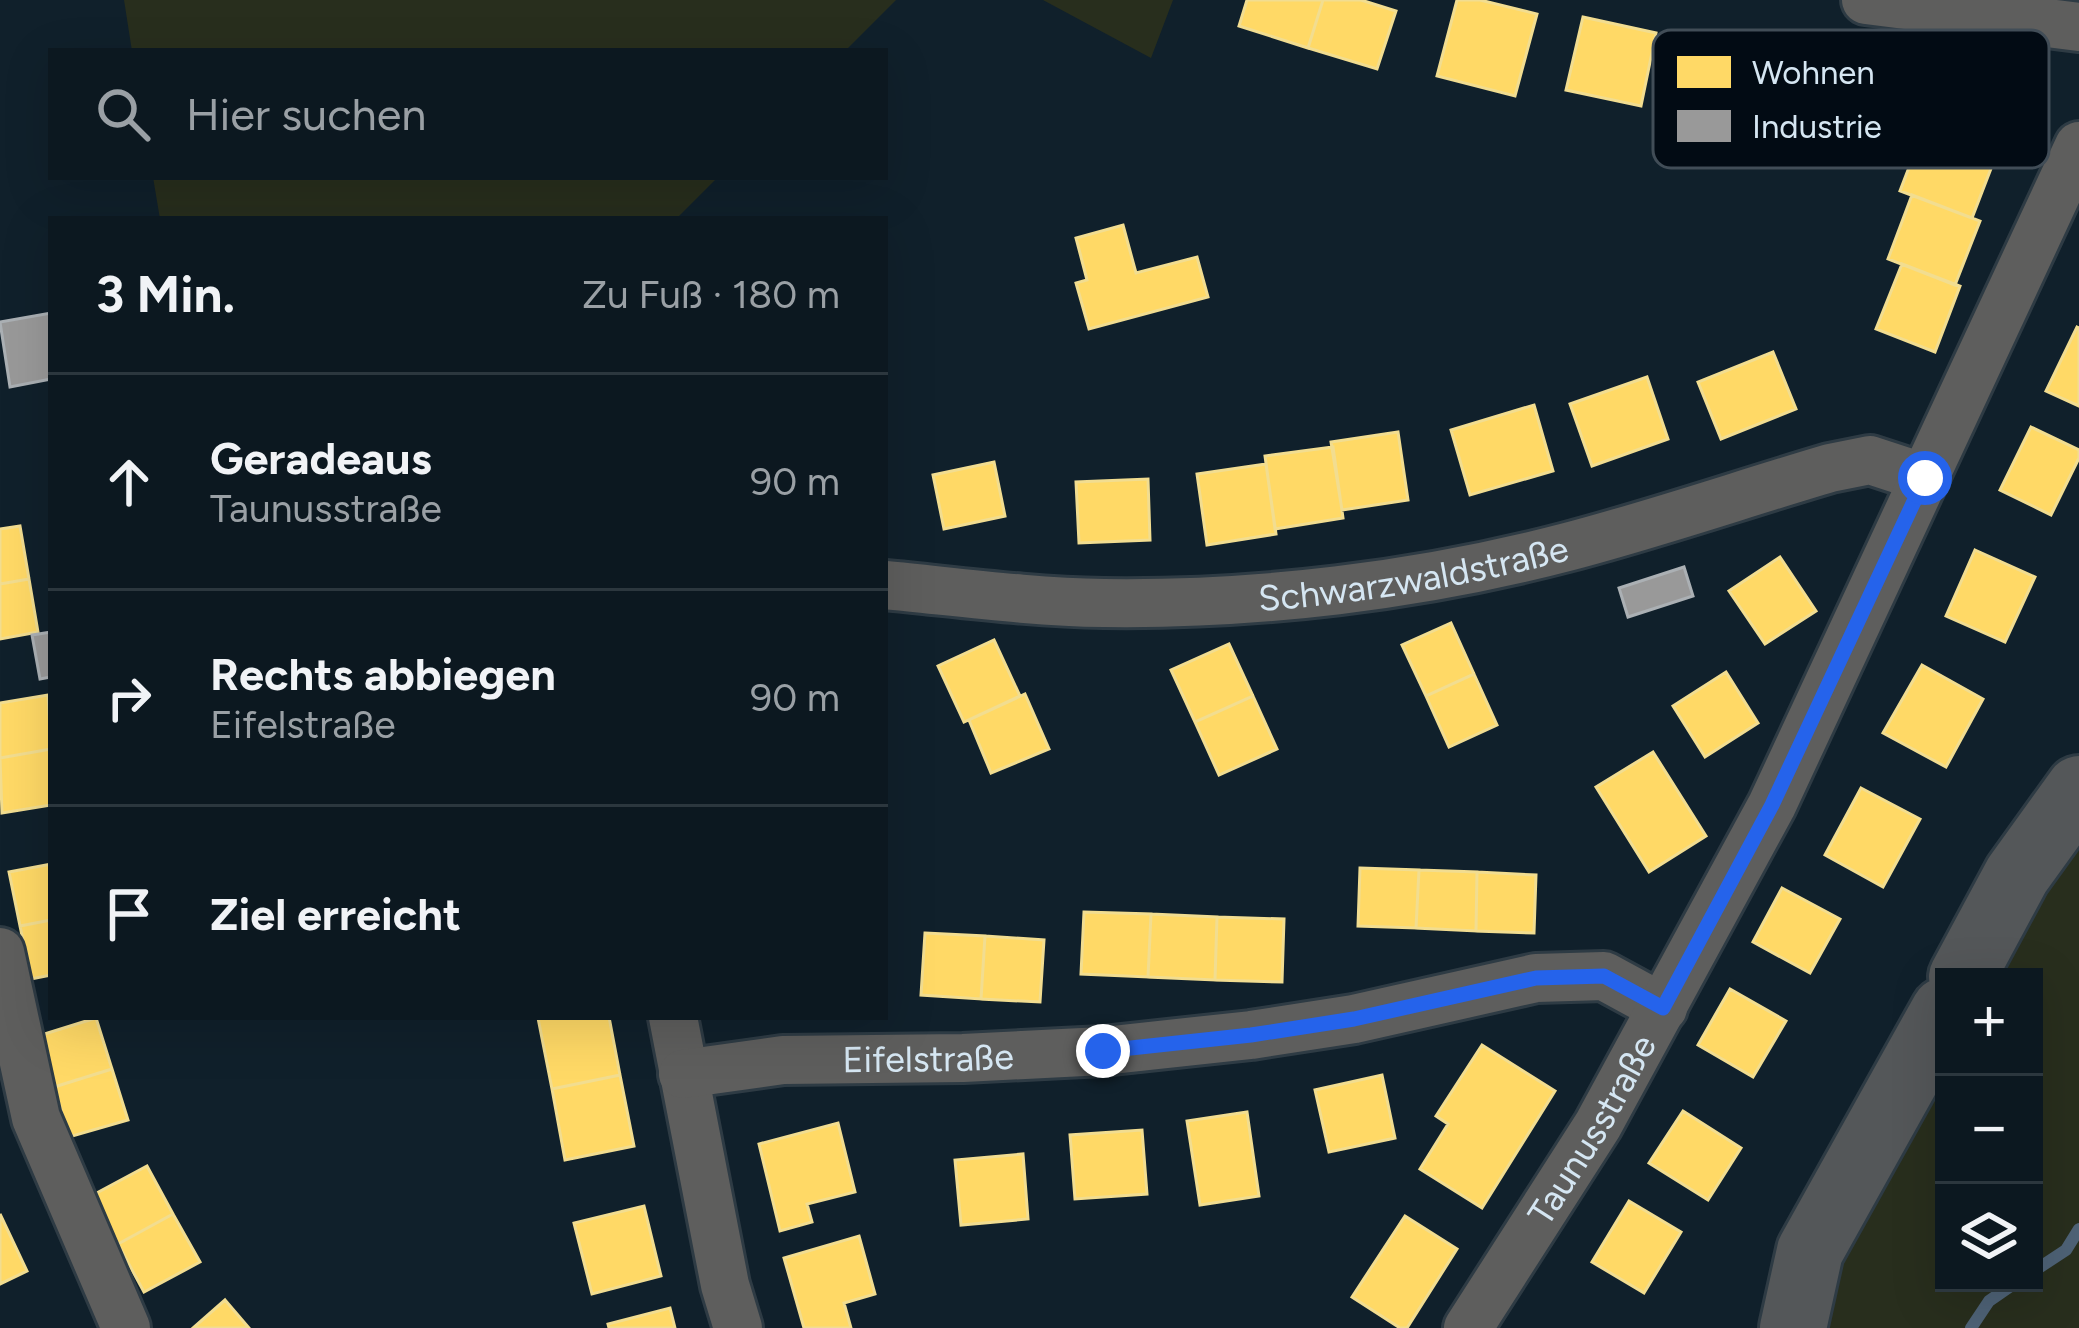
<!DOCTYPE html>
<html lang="de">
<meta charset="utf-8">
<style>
body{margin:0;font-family:Figtree,sans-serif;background:#1a252d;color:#f1f3f6}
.controls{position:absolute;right:36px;bottom:36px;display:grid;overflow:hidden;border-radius:0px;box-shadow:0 12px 48px #0002}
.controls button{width:108px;height:108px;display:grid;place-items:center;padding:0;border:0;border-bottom:3px solid #2c373e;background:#0c1820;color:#f1f3f6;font:60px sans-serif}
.stop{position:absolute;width:36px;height:36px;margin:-27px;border:9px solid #2563eb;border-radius:50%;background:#fff}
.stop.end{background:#2563eb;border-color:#fff;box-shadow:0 3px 12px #0008}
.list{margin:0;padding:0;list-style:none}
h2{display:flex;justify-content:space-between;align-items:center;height:156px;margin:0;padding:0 48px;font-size:51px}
h2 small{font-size:39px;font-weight:400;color:#9aa0a5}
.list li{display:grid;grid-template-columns:78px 1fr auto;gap:36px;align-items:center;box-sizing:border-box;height:216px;padding:0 48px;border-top:3px solid #2c373e}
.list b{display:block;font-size:45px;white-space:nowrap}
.list p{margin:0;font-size:39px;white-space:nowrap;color:#9aa0a5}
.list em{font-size:39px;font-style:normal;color:#9aa0a5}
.icon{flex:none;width:66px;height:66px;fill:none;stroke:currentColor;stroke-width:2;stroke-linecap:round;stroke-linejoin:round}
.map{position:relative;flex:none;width:2079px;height:1328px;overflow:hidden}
.search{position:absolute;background:#0c1820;box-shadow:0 12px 48px #0002;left:48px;top:48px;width:840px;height:132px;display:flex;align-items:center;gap:30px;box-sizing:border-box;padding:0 42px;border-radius:0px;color:#9aa0a5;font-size:45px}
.panel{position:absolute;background:#0c1820;box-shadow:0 12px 48px #0002;left:48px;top:216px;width:840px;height:804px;border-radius:0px}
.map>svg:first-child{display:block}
.green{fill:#282e1d}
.homes{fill:#ffd966;stroke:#f2dd90;stroke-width:3}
.industry{fill:#999;stroke:#abb0b4;stroke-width:3}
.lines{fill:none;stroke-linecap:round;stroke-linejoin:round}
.stream{stroke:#4e6276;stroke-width:12}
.street-casing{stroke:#2e3b44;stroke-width:54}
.secondary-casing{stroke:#2e3b44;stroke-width:72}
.street{stroke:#5e5e5d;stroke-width:48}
.secondary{stroke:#545759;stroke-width:66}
.route{stroke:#2563eb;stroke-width:15}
.labels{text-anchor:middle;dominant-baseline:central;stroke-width:12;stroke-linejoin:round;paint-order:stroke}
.street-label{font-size:36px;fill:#d5e6f2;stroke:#020b14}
.key{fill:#020b14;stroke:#414d57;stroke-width:3}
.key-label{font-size:33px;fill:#d5e6f2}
</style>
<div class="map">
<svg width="2079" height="1328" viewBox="0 0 2079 1328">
<rect width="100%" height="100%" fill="#10202b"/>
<path class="green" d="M124,0H896L845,51H132Z
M1043,0H1173L1151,58Z
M153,177H718L676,219H160Z
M2079,789V1328H1793L1944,1011V1283H2034V977H1962Z"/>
<path class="homes" d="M1247,0H1323L1308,48L1239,26Z
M1323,0H1361L1396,11L1377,69L1308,48Z
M1457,0H1480L1537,14L1515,96L1437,76Z
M1583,17L1656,33L1641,106L1566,90Z
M1923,131L1995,158L1972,218L1900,191Z
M1912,195L1980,221L1955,285L1888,259Z
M1123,225L1136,273L1197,257L1208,297L1089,329L1076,283L1087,280L1076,238Z
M1902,264L1960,286L1935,352L1876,329Z
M2077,327L2079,328V406L2046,391Z
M1773,352L1796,409L1721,439L1698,382Z
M1647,377L1668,439L1592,466L1570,404Z
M1534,405L1553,471L1470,495L1451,430Z
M2031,427L2079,450V458L2051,515L2000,490Z
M1398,432L1408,500L1342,510L1331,442Z
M1333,447L1343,518L1275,529L1265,456Z
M994,462L1005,516L944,529L933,475Z
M1266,464L1276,534L1207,545L1197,474Z
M1148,479L1150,540L1079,543L1076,482Z
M20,526L29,579L0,584V529Z
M1975,550L2035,577L2005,642L1946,616Z
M1780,557L1816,611L1765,644L1729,591Z
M29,579L38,632L0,639V584Z
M1451,623L1474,674L1426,696L1402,645Z
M994,640L1020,696L964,722L938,666Z
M1229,644L1253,696L1195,722L1171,670Z
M1922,665L1983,699L1946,767L1883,733Z
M1726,672L1758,723L1705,757L1673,706Z
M1474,674L1497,725L1449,747L1426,696Z
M1025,694L1049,749L991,773L969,720Z
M48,695L51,749L0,758V703Z
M1253,696L1277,749L1219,775L1195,722Z
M51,749V805L2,813L0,758Z
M1653,752L1706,836L1649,872L1596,787Z
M1861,788L1920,819L1883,887L1825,855Z
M51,864V920L20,926L9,872Z
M1360,868L1419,870L1416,928L1358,926Z
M1419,870L1477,872L1476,931L1416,928Z
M1477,872L1536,875L1534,933L1476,931Z
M1782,888L1840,919L1810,973L1753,942Z
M1084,912L1151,914L1148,977L1081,974Z
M1151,914L1217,917L1215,980L1148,977Z
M1217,917L1284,919L1282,982L1215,980Z
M51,920V975L31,979L20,926Z
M925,933L985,936L981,999L921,995Z
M985,936L1044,940L1040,1002L981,999Z
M1730,989L1786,1021L1753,1077L1698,1045Z
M609,1017L620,1075L552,1089L538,1018Z
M96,1018L112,1069L54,1087L38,1036Z
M1482,1045L1555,1091L1482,1208L1420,1169L1448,1124L1436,1116Z
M112,1069L128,1120L69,1137L54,1087Z
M620,1075L634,1146L565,1160L552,1089Z
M1382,1075L1395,1138L1329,1152L1315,1090Z
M1683,1111L1741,1148L1708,1200L1649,1163Z
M1247,1112L1259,1196L1200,1205L1187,1121Z
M838,1123L855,1192L807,1204L812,1222L780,1231L759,1144Z
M1142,1130L1147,1194L1075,1199L1070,1135Z
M1023,1154L1028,1219L961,1225L955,1160Z
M147,1166L173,1214L118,1244L91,1196Z
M1629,1201L1681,1232L1644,1293L1592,1262Z
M644,1206L661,1276L592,1294L574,1223Z
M0,1214L27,1271L0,1284Z
M173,1214L200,1262L144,1292L118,1244Z
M1405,1216L1457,1249L1407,1328H1400L1352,1297Z
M859,1236L875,1294L844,1303L851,1328H804L784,1258Z
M225,1300L249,1328H193Z
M670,1308L675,1328H609L608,1324Z"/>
<path class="industry" d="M51,313V379L10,387L0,322Z
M1684,567L1693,596L1628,617L1619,588Z
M51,632V677L40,679L32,635Z"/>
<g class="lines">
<path class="stream" d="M2034,1271L2066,1250L2079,1229
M1971,1328L1989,1301L2015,1283"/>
<g class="street-casing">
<g id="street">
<path d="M1866,0L2079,27"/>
<path id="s1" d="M885,585C958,592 1031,602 1104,603C1257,605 1418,586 1567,547C1655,524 1742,494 1830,468L1870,460L1925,478"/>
<path d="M0,952L36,1118L126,1328"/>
<path d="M673,1017L725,1285L738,1328"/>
<path id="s2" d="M683,1074L783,1060L963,1058L1103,1051L1251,1035L1354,1019L1536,978L1604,976L1663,1008"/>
<path id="s3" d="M1468,1328L1598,1125L1772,805L2079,146"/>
</g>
</g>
<g class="secondary-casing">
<path id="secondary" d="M1962,977L2017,875L2079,789
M1793,1328L1810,1251L1944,1011"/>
</g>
<use href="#street" class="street"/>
<use href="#secondary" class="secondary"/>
</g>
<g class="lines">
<path class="route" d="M1103,1051L1251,1035L1354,1019L1536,978L1604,976L1663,1008L1772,805L1925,478"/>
</g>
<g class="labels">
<g class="street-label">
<text stroke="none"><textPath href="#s1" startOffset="531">Schwarzwaldstraße</textPath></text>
<text stroke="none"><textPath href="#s2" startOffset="246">Eifelstraße</textPath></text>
<text stroke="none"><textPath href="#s3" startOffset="234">Taunusstraße</textPath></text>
</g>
</g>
<rect x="1653" y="30" width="396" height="138" rx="18" class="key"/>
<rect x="1677" y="56" width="54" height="32" fill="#ffd966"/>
<rect x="1677" y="110" width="54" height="32" fill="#999"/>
<g class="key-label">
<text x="1752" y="84">Wohnen</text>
<text x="1752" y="138">Industrie</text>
</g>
</svg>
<div class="controls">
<button>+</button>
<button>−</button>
<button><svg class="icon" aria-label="layers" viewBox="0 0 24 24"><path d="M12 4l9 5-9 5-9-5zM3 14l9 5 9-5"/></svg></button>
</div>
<div class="stop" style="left:1925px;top:478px"></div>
<div class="stop end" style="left:1103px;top:1051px"></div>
<div class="search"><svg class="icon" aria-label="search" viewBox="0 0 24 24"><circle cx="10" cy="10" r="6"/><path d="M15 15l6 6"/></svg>Hier suchen</div>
<section class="panel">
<h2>3 Min.<small>Zu Fuß · 180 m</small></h2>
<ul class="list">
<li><svg class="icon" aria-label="ahead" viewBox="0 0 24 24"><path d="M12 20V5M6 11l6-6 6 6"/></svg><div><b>Geradeaus</b><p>Taunusstraße</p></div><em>90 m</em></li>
<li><svg class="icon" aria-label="right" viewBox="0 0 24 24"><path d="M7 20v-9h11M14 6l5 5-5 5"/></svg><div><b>Rechts abbiegen</b><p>Eifelstraße</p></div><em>90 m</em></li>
<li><svg class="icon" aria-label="arrive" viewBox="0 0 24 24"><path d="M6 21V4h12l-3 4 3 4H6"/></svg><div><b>Ziel erreicht</b></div></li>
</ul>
</section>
</div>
